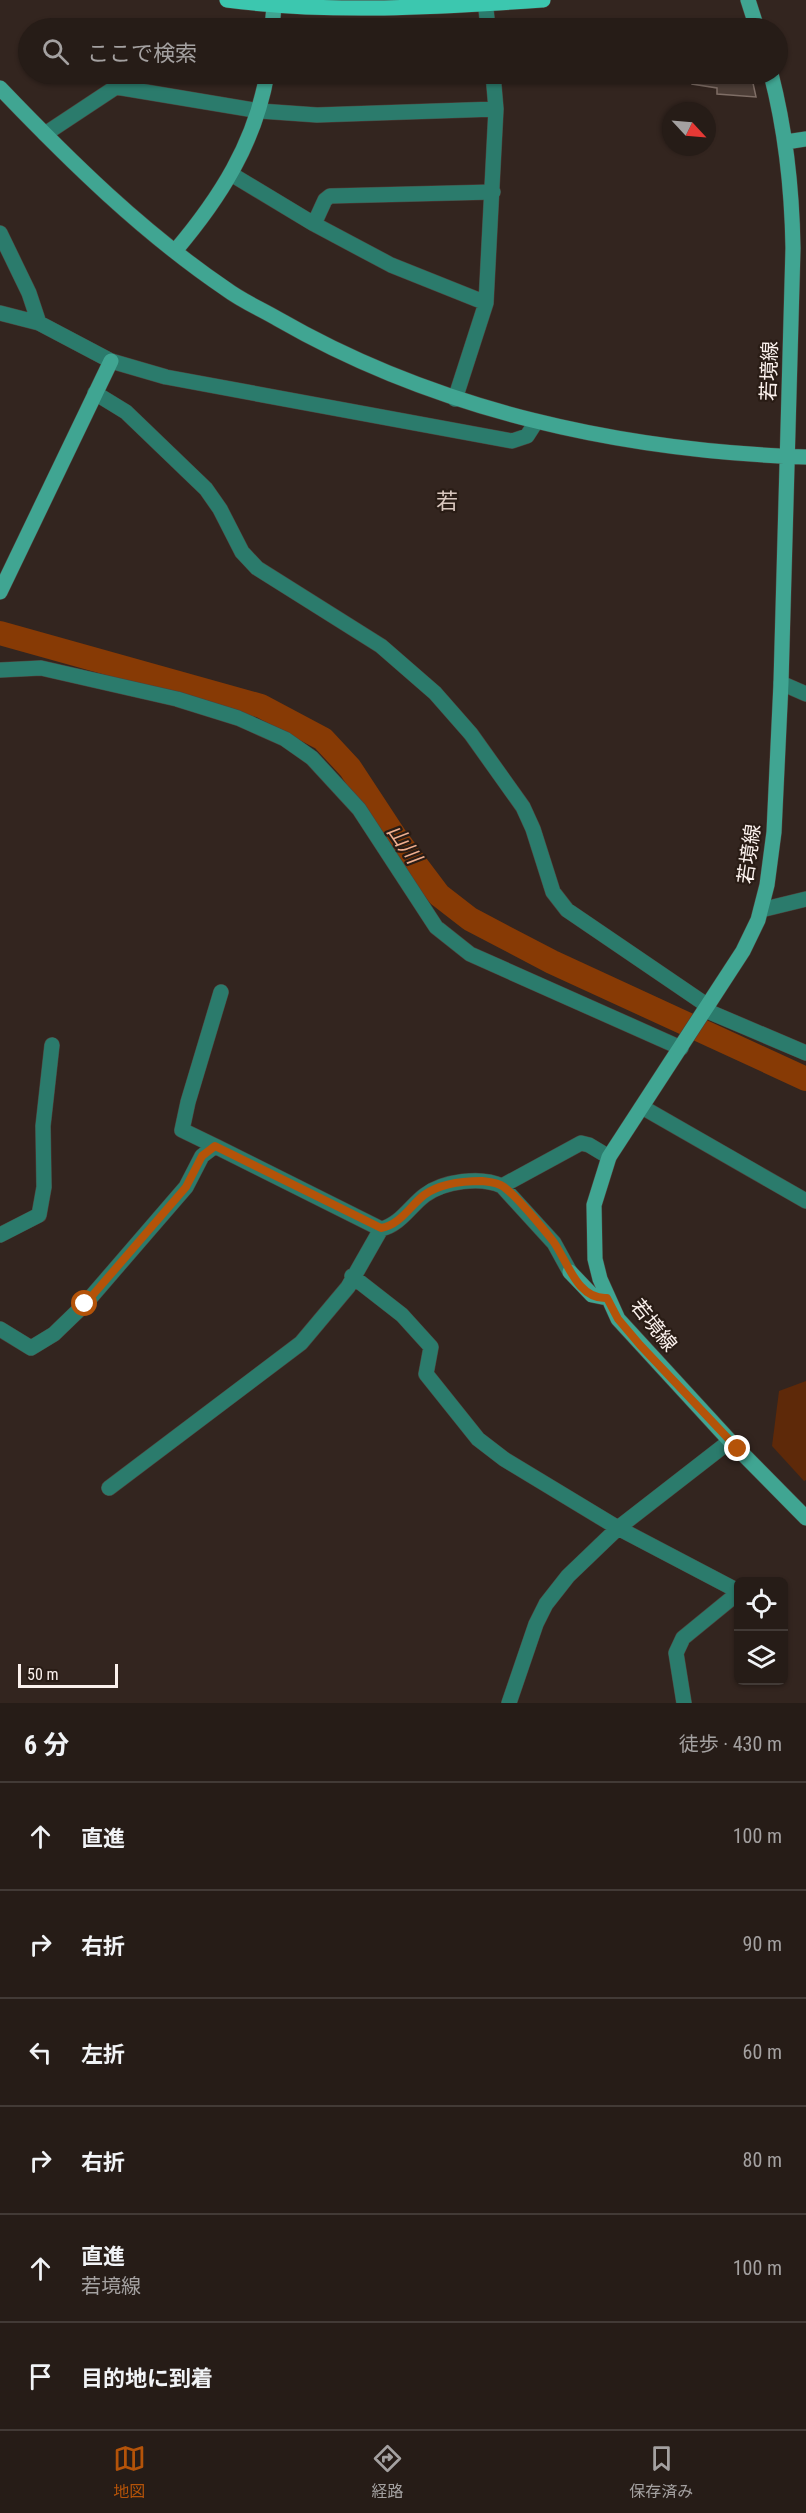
<!DOCTYPE html>
<html lang="ja">
<meta charset="utf-8">
<style>
body{margin:0;font-family:"Roboto Condensed","Noto Sans JP",sans-serif;background:#2e2520;color:#f1f3f6}
.controls{position:absolute;right:18px;bottom:18px;display:grid;overflow:hidden;border-radius:9px;box-shadow:0 2px 4px #0004}
.controls button{width:54px;height:54px;display:grid;place-items:center;padding:0;border:0;border-bottom:2px solid #423a36;background:#261c17;color:#f1f3f6;font:30px sans-serif}
.compass{position:absolute;left:662px;top:102px;width:54px;height:54px;border-radius:50%;background:#261c17;box-shadow:0 2px 4px #0004;rotate:116deg}
.scale{position:absolute;left:18px;bottom:15px;width:100px;box-sizing:border-box;padding-left:6px;border:3px solid #fbf1ed;border-top:0;font-size:16px;line-height:21px;white-space:nowrap;color:#fbf1ed;-webkit-text-stroke:4px #291c15;paint-order:stroke}
.stop{position:absolute;width:18px;height:18px;margin:-14px;border:4px solid #b45309;border-radius:50%;background:#fff}
.stop.end{background:#b45309;border-color:#fff;box-shadow:0 2px 6px #0008}
.list{margin:0;padding:0;list-style:none}
h2{display:flex;justify-content:space-between;align-items:center;height:78px;margin:0;padding:0 24px;font-size:26px}
h2 small{font-size:20px;font-weight:400;color:#a4a1a1}
.list li{display:grid;grid-template-columns:39px 1fr auto;gap:18px;align-items:center;box-sizing:border-box;height:108px;padding:0 24px;border-top:2px solid #423a36}
.list b{display:block;font-size:22px;white-space:nowrap}
.list p{margin:0;font-size:20px;white-space:nowrap;color:#a4a1a1}
.list em{font-size:20px;font-style:normal;color:#a4a1a1}
.icon{flex:none;width:33px;height:33px;fill:none;stroke:currentColor;stroke-width:2;stroke-linecap:round;stroke-linejoin:round}
.map{position:relative;flex:none;width:806px;height:1703px;overflow:hidden}
.search{position:absolute;background:#261c17;box-shadow:0 2px 4px #0004;left:18px;right:18px;top:18px;height:66px;display:flex;align-items:center;gap:15px;box-sizing:border-box;padding:0 21px;border-radius:33px;color:#a4a1a1;font-size:22px}
.sheet{height:726px;background:#261c17}
nav{display:flex;justify-content:space-around;align-items:center;box-sizing:border-box;height:84px;border-top:2px solid #423a36;background:#261c17;font-size:16px;color:#a4a1a1}
nav a{display:grid;justify-items:center;gap:3px}
nav .on{color:#b45309}
.map>svg:first-child{display:block}
.green{fill:#5e2909}
.lines{fill:none;stroke-linecap:round;stroke-linejoin:round}
.river{stroke:#873a05;stroke-width:24}
.building{fill:#4c3d36;stroke:#7f6e66;stroke-width:1.5}
.street-casing{stroke:#4f423c;stroke-width:16}
.secondary-casing{stroke:#4f423c;stroke-width:16}
.primary-casing{stroke:#4f423c;stroke-width:16}
.street{stroke:#2b7b6c;stroke-width:15}
.secondary{stroke:#40a592;stroke-width:15}
.primary{stroke:#3cc7af;stroke-width:15}
.route{stroke:#b45309;stroke-width:8}
.labels{text-anchor:middle;dominant-baseline:central;stroke-width:4.5;stroke-linejoin:round;paint-order:stroke}
.street-label{font-size:20px;fill:#fbf1ed;stroke:#291c15}
.water-label{font-size:21px;font-style:italic;fill:#f1af8f;stroke:#291c15}
.quarter-label{font-size:22px;fill:#d9c7be;stroke:#291c15}
</style>
<div class="map">
<svg width="806" height="1703" viewBox="0 0 806 1703">
<rect width="100%" height="100%" fill="#33251f"/>
<path class="green" d="M806,1381V1480L804,1481L772,1446L779,1391Z"/>
<g class="lines">
<path class="river" d="M0,633L261,706L323,739L350,768L396,838L439,895L470,919L552,962L806,1079"/>
</g>
<path class="building" d="M684,74H751L756,97L717,94V88L692,84V79L684,76Z"/>
<g class="lines">
<g class="street-casing">
<path id="street" d="M485,0L488,28
M45,134L116,87L260,111L317,115L496,109
M231,174L314,224L391,265L486,303
M314,224L325,200L330,196L493,192
M0,233L29,293L39,323
M0,313L39,323L111,361L166,377L512,441L527,436L536,422
M95,393L126,412L206,489L220,509L242,552L257,568L381,646L435,693L471,734L523,807L533,829L553,892L567,910L708,1006
M455,399L486,303L496,109L493,74
M0,670L41,668L177,699L238,718L285,739L312,758L359,809L436,927L470,954L681,1048
M781,683L806,694
M761,910L806,899
M705,1010L806,1053
M642,1107L806,1201
M215,1146L182,1130L188,1102L221,992
M0,1235L39,1215L44,1187L43,1126L52,1045
M570,1272L554,1243L502,1186L581,1143L589,1145L609,1157
M352,1276L402,1315L431,1347L426,1374L478,1439L504,1459L618,1528L738,1591
M0,1329L31,1348L54,1334L85,1304L186,1187L202,1156L215,1146L381,1229
M109,1488L301,1343L348,1287L381,1229C400,1225 411,1205 425,1195C444,1181 481,1176 502,1186
M509,1703L536,1624L546,1604L568,1576L618,1528L730,1441
M684,1703L676,1653L683,1638L738,1593"/>
</g>
<g class="secondary-casing">
<path id="secondary" d="M748,0L757,28
M272,28L274,6
M771,74C786,132 792,188 793,248L781,683L774,832L767,885L758,920L743,951L609,1157L594,1205L595,1259L600,1279L618,1319L730,1441L806,1518
M0,88C70,161 142,232 226,289C242,301 261,309 278,319C438,411 622,451 806,457
M786,142L806,139
M175,251C220,198 255,143 267,74
M0,592L111,361
M570,1272L592,1295L607,1298"/>
</g>
<g class="primary-casing">
<path id="primary" d="M227,0C332,14 437,7 543,0"/>
</g>
<use href="#street" class="street"/>
<use href="#secondary" class="secondary"/>
<use href="#primary" class="primary"/>
</g>
<g class="lines">
<path class="route" d="M85,1304L186,1187L202,1156L215,1146L381,1228C400,1225 410,1206 424,1195C439,1184 463,1181 482,1181C489,1182 497,1182 504,1187C518,1198 541,1226 553,1241C567,1260 577,1300 607,1298L618,1319L640,1345L738,1449"/>
</g>
<g class="labels">
<g class="street-label">
<text transform="translate(769 371) rotate(-88)">若境線</text>
<text transform="translate(749 854) rotate(-82)">若境線</text>
<text transform="translate(654 1325) rotate(51)">若境線</text>
</g>
<g class="water-label">
<text transform="translate(404 844) rotate(55)">山川</text>
</g>
<g class="quarter-label">
<text x="447" y="501">若</text>
</g>
</g>
</svg>
<div class="controls">
<button><svg class="icon" aria-label="locate" viewBox="0 0 24 24"><circle cx="12" cy="12" r="6"/><path d="M12 2v4M12 18v4M2 12h4M18 12h4"/></svg></button>
<button><svg class="icon" aria-label="layers" viewBox="0 0 24 24"><path d="M12 4l9 5-9 5-9-5zM3 14l9 5 9-5"/></svg></button>
</div>
<svg class="compass" viewBox="-18 -18 36 36"><path d="M0-13l5 13h-10z" fill="#e53935"/><path d="M0 13l5-13h-10z" fill="#a4a1a1"/></svg>
<div class="scale">50 m</div>
<div class="stop" style="left:85px;top:1304px"></div>
<div class="stop end" style="left:738px;top:1449px"></div>
<div class="search"><svg class="icon" aria-label="search" viewBox="0 0 24 24"><circle cx="10" cy="10" r="6"/><path d="M15 15l6 6"/></svg>ここで検索</div>
</div>
<section class="sheet">
<h2>6 分<small>徒歩 · 430 m</small></h2>
<ul class="list">
<li><svg class="icon" aria-label="ahead" viewBox="0 0 24 24"><path d="M12 20V5M6 11l6-6 6 6"/></svg><div><b>直進</b></div><em>100 m</em></li>
<li><svg class="icon" aria-label="right" viewBox="0 0 24 24"><path d="M7 20v-9h11M14 6l5 5-5 5"/></svg><div><b>右折</b></div><em>90 m</em></li>
<li><svg class="icon" aria-label="left" viewBox="0 0 24 24"><path d="M17 20v-9H6M10 6l-5 5 5 5"/></svg><div><b>左折</b></div><em>60 m</em></li>
<li><svg class="icon" aria-label="right" viewBox="0 0 24 24"><path d="M7 20v-9h11M14 6l5 5-5 5"/></svg><div><b>右折</b></div><em>80 m</em></li>
<li><svg class="icon" aria-label="ahead" viewBox="0 0 24 24"><path d="M12 20V5M6 11l6-6 6 6"/></svg><div><b>直進</b><p>若境線</p></div><em>100 m</em></li>
<li><svg class="icon" aria-label="arrive" viewBox="0 0 24 24"><path d="M6 21V4h12l-3 4 3 4H6"/></svg><div><b>目的地に到着</b></div></li>
</ul>
</section>
<nav>
<a class="on"><svg class="icon" aria-label="map" viewBox="0 0 24 24"><path d="M3 6l6-2 6 2 6-2v14l-6 2-6-2-6 2zM9 4v14M15 6v14"/></svg>地図</a>
<a><svg class="icon" aria-label="directions" viewBox="0 0 24 24"><path d="M12 3l9 9-9 9-9-9zM9 14v-3h6M13 9l2 2-2 2"/></svg>経路</a>
<a><svg class="icon" aria-label="saved" viewBox="0 0 24 24"><path d="M7 4h10v16l-5-4-5 4z"/></svg>保存済み</a>
</nav>
